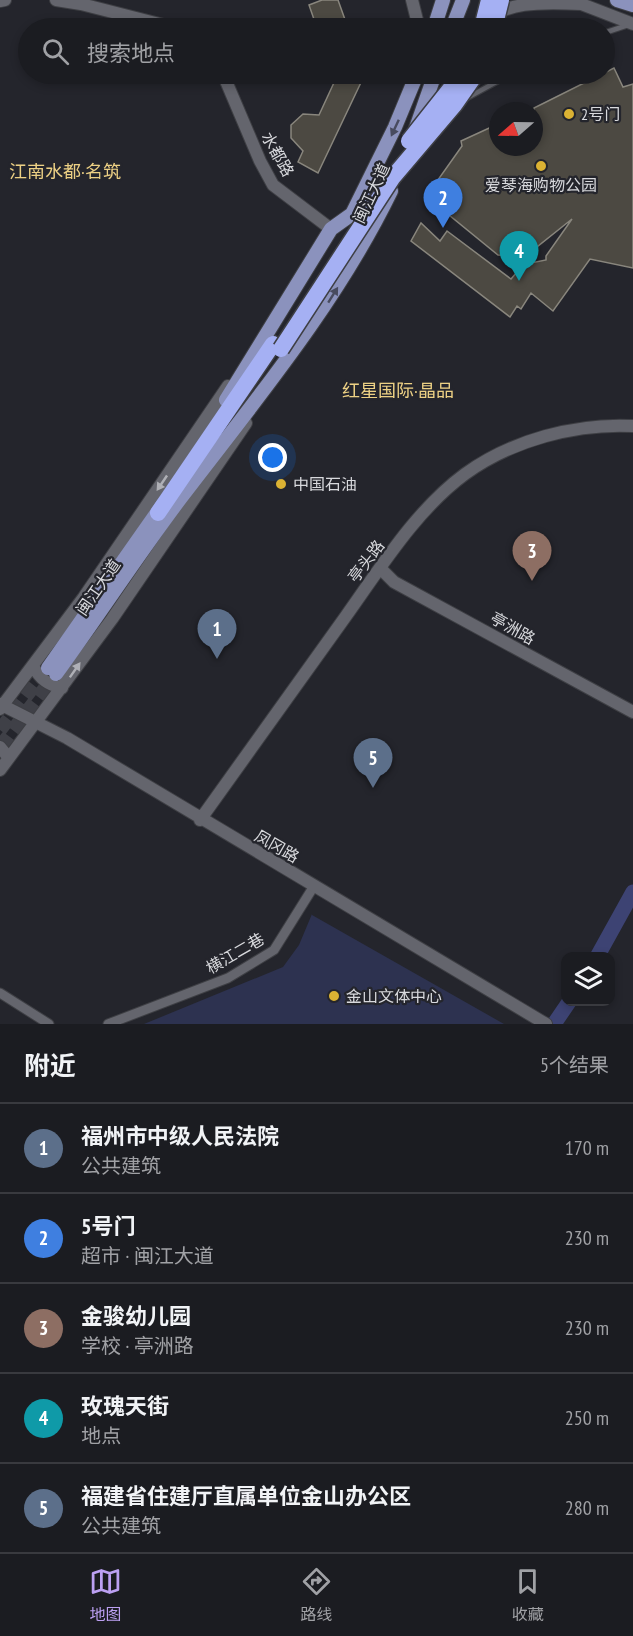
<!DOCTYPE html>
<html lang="zh">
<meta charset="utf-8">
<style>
body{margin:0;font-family:"PT Sans Narrow","Noto Sans SC",sans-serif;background:#24252a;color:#f1f3f6}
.controls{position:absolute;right:18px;bottom:18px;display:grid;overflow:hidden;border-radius:12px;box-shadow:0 3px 9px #0003}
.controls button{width:54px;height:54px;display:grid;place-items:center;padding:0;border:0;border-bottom:2px solid #393a3f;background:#1b1c21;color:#f1f3f6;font:30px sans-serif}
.compass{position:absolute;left:489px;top:102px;width:54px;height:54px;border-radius:50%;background:#1b1c21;box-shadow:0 3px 9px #0003;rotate:250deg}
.you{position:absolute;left:273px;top:458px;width:21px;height:21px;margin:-15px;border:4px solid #fff;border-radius:50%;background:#1a73e8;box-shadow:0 0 0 9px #1a73e833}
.badge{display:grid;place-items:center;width:39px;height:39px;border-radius:50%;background:#bca0f2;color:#fff;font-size:20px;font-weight:700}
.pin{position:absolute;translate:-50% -50px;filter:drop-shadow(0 2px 3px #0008)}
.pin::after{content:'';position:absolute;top:32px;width:21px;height:18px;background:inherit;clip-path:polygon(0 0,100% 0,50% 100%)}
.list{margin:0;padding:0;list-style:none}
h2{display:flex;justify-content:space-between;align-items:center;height:78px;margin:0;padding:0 24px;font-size:26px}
h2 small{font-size:20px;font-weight:400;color:#a0a1a5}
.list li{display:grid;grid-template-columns:39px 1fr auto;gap:18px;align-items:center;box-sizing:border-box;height:90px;padding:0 24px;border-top:2px solid #393a3f}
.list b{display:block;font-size:22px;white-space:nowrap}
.list p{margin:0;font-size:20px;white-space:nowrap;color:#a0a1a5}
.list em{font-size:20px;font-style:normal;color:#a0a1a5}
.icon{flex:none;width:33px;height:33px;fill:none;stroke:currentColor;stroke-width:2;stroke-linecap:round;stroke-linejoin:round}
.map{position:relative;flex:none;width:633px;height:1024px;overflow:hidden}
.search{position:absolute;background:#1b1c21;box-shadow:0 3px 9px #0003;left:18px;right:18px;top:18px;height:66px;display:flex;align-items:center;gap:15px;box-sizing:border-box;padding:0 21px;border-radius:33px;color:#a0a1a5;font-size:22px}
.sheet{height:528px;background:#1b1c21}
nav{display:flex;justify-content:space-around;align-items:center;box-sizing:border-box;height:84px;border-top:2px solid #393a3f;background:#1b1c21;font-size:16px;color:#a0a1a5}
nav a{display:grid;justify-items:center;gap:3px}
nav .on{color:#bca0f2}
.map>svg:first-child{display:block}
.green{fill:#2d3250}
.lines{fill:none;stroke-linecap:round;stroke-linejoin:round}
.river{stroke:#3d4373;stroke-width:15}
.building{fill:#4c4942;stroke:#89867d;stroke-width:1.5}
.primary-tunnel{stroke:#3f4047;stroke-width:14;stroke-dasharray:14 7;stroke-linecap:butt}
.lane-casing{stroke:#3e3f44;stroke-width:7}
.street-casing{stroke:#3e3f44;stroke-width:11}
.secondary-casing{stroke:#3e3f44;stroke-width:14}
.primary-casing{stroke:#3e3f44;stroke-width:16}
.highway-casing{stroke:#3e3f44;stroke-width:19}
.lane{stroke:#64656d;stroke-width:4.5}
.street{stroke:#64656d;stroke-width:9}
.secondary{stroke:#64656d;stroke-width:12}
.primary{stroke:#8b92bd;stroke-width:14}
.highway{stroke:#a5b0f3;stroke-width:16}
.highway-bridge-casing{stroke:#3e3f44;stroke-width:19;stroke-linecap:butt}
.highway-bridge{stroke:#a5b0f3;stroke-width:16}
.oneway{fill:#484b5f}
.oneway2{fill:#afb0b6}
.poi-dot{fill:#dbb233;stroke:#24252c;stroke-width:2}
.labels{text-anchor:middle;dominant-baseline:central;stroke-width:4.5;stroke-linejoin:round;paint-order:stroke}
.poi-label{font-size:16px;fill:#d8d9dd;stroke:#24252c;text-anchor:start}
.street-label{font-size:16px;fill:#d8d9dd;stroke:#24252c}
.neighbourhood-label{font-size:18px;fill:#ecd084;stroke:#24252c}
</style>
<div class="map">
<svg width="633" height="1024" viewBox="0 0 633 1024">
<rect width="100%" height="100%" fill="#24252c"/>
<path class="green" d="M312,914V915L504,1024H144L283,967L299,945Z"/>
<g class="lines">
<path class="river" d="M597,957L633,892
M554,1024L569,1002"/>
</g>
<path class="building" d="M322,0H338L348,28H317L309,5Z
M614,68L623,87L633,84V268L590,259L553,311L531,293L521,309L517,306L510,317L411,241L421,223L440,241L447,231L511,279L517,272L511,267L546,260V256L572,219L533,250L520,256L498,255L438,206L435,196L439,187L435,184L462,146L461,141L498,124V147H534V108Z
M338,74H365L318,173L298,162L303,151L291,138V125L303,114L319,115Z"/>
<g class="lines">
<path class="primary-tunnel" d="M0,730L47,669
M0,747L55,675"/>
<g class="lane-casing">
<path id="lane" d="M604,33L628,25
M467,98L511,74"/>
</g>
<g class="street-casing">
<path id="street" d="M0,993L49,1024
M108,1024L228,978L274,950L314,886"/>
</g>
<g class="secondary-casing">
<path id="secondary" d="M56,0L81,4L175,28
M412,0L419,28
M0,1L5,0
M576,2L633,24
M473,28C506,0 541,2 583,4
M223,74L260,161L273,185L331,229
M380,568L394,582L633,712
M33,666C40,679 48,685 62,688
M0,704L67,738L546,1024
M0,709L84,597L228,386
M0,747L9,758
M0,770L112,619L246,423
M200,820C248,752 297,684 346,616C381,567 416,510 465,474C512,440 576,423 633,426"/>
</g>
<g class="primary-casing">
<path id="primary" d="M617,0L633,5
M434,28L443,0
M452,28L463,0
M416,128L435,74
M226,400L331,229L352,214L395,127L417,74
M48,668L163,504
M56,674C99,615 139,553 183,495C258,397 337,302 391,191"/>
</g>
<g class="highway-casing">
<path id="highway" d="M158,513L273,344"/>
</g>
<use href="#lane" class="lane"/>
<use href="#street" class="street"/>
<use href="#secondary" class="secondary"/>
<use href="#primary" class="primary"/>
<use href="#highway" class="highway"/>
<g class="highway-bridge-casing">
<path id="highway-bridge" d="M482,28L489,0
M494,28L501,0
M409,141L462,74
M281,349L393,177L455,104L476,74"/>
</g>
<use href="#highway-bridge" class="highway-bridge"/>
</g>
<defs><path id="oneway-solid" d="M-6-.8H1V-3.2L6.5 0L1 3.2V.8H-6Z" transform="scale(1.5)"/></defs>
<g class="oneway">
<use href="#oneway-solid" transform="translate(395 128) rotate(115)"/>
<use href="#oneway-solid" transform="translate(333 295) rotate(-58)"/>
</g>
<g class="oneway2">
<use href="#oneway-solid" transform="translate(162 483) rotate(124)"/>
<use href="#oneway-solid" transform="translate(75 670) rotate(-55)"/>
</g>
<g class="poi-dot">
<circle cx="569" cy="114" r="6"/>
<circle cx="541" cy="166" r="6"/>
<circle cx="281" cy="484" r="6"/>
<circle cx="334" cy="996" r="6"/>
</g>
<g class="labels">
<g class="poi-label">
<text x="581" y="114">2号门</text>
<text x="541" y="185" text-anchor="middle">爱琴海购物公园</text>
<text x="293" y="484">中国石油</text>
<text x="346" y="996">金山文体中心</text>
</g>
<g class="street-label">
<text transform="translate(278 154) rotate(61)">水都路</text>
<text transform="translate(371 193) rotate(-65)">闽江大道</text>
<text transform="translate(366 561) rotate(-53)">亭头路</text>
<text transform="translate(98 587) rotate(-55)">闽江大道</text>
<text transform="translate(513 628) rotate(29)">亭洲路</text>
<text transform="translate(277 846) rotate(30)">凤冈路</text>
<text transform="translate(235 953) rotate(-30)">横江二巷</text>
</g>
<g class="neighbourhood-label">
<text x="65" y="171">江南水都·名筑</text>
<text x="398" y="390">红星国际·晶品</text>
</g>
</g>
</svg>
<div class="controls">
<button><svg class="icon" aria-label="layers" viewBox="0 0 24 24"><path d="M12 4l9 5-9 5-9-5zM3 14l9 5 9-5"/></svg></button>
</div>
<svg class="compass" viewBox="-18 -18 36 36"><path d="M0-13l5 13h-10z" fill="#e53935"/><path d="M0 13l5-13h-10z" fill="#a0a1a5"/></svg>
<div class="you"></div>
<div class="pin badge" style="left:217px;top:659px;background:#5c6f8a">1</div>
<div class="pin badge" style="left:443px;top:228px;background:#3f7fe0">2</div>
<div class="pin badge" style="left:532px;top:581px;background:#8d6e63">3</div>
<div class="pin badge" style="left:519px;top:281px;background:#0f9aa8">4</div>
<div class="pin badge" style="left:373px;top:788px;background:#5c6f8a">5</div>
<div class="search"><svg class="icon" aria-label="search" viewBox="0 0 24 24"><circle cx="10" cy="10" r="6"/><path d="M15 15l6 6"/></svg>搜索地点</div>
</div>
<section class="sheet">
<h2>附近<small>5个结果</small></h2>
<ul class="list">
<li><span class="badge" style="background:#5c6f8a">1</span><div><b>福州市中级人民法院</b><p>公共建筑</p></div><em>170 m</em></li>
<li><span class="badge" style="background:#3f7fe0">2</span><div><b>5号门</b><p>超市 · 闽江大道</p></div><em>230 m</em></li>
<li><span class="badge" style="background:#8d6e63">3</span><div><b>金骏幼儿园</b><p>学校 · 亭洲路</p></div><em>230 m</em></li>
<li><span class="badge" style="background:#0f9aa8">4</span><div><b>玫瑰天街</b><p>地点</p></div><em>250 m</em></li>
<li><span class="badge" style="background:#5c6f8a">5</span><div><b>福建省住建厅直属单位金山办公区</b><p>公共建筑</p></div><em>280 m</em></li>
</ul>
</section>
<nav>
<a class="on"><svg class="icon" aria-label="map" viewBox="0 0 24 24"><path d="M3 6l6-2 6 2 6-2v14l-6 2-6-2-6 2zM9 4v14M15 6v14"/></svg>地图</a>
<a><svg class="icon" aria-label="directions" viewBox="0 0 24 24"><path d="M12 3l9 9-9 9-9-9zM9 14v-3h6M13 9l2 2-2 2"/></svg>路线</a>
<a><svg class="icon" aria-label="saved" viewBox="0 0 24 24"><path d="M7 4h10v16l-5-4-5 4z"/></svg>收藏</a>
</nav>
